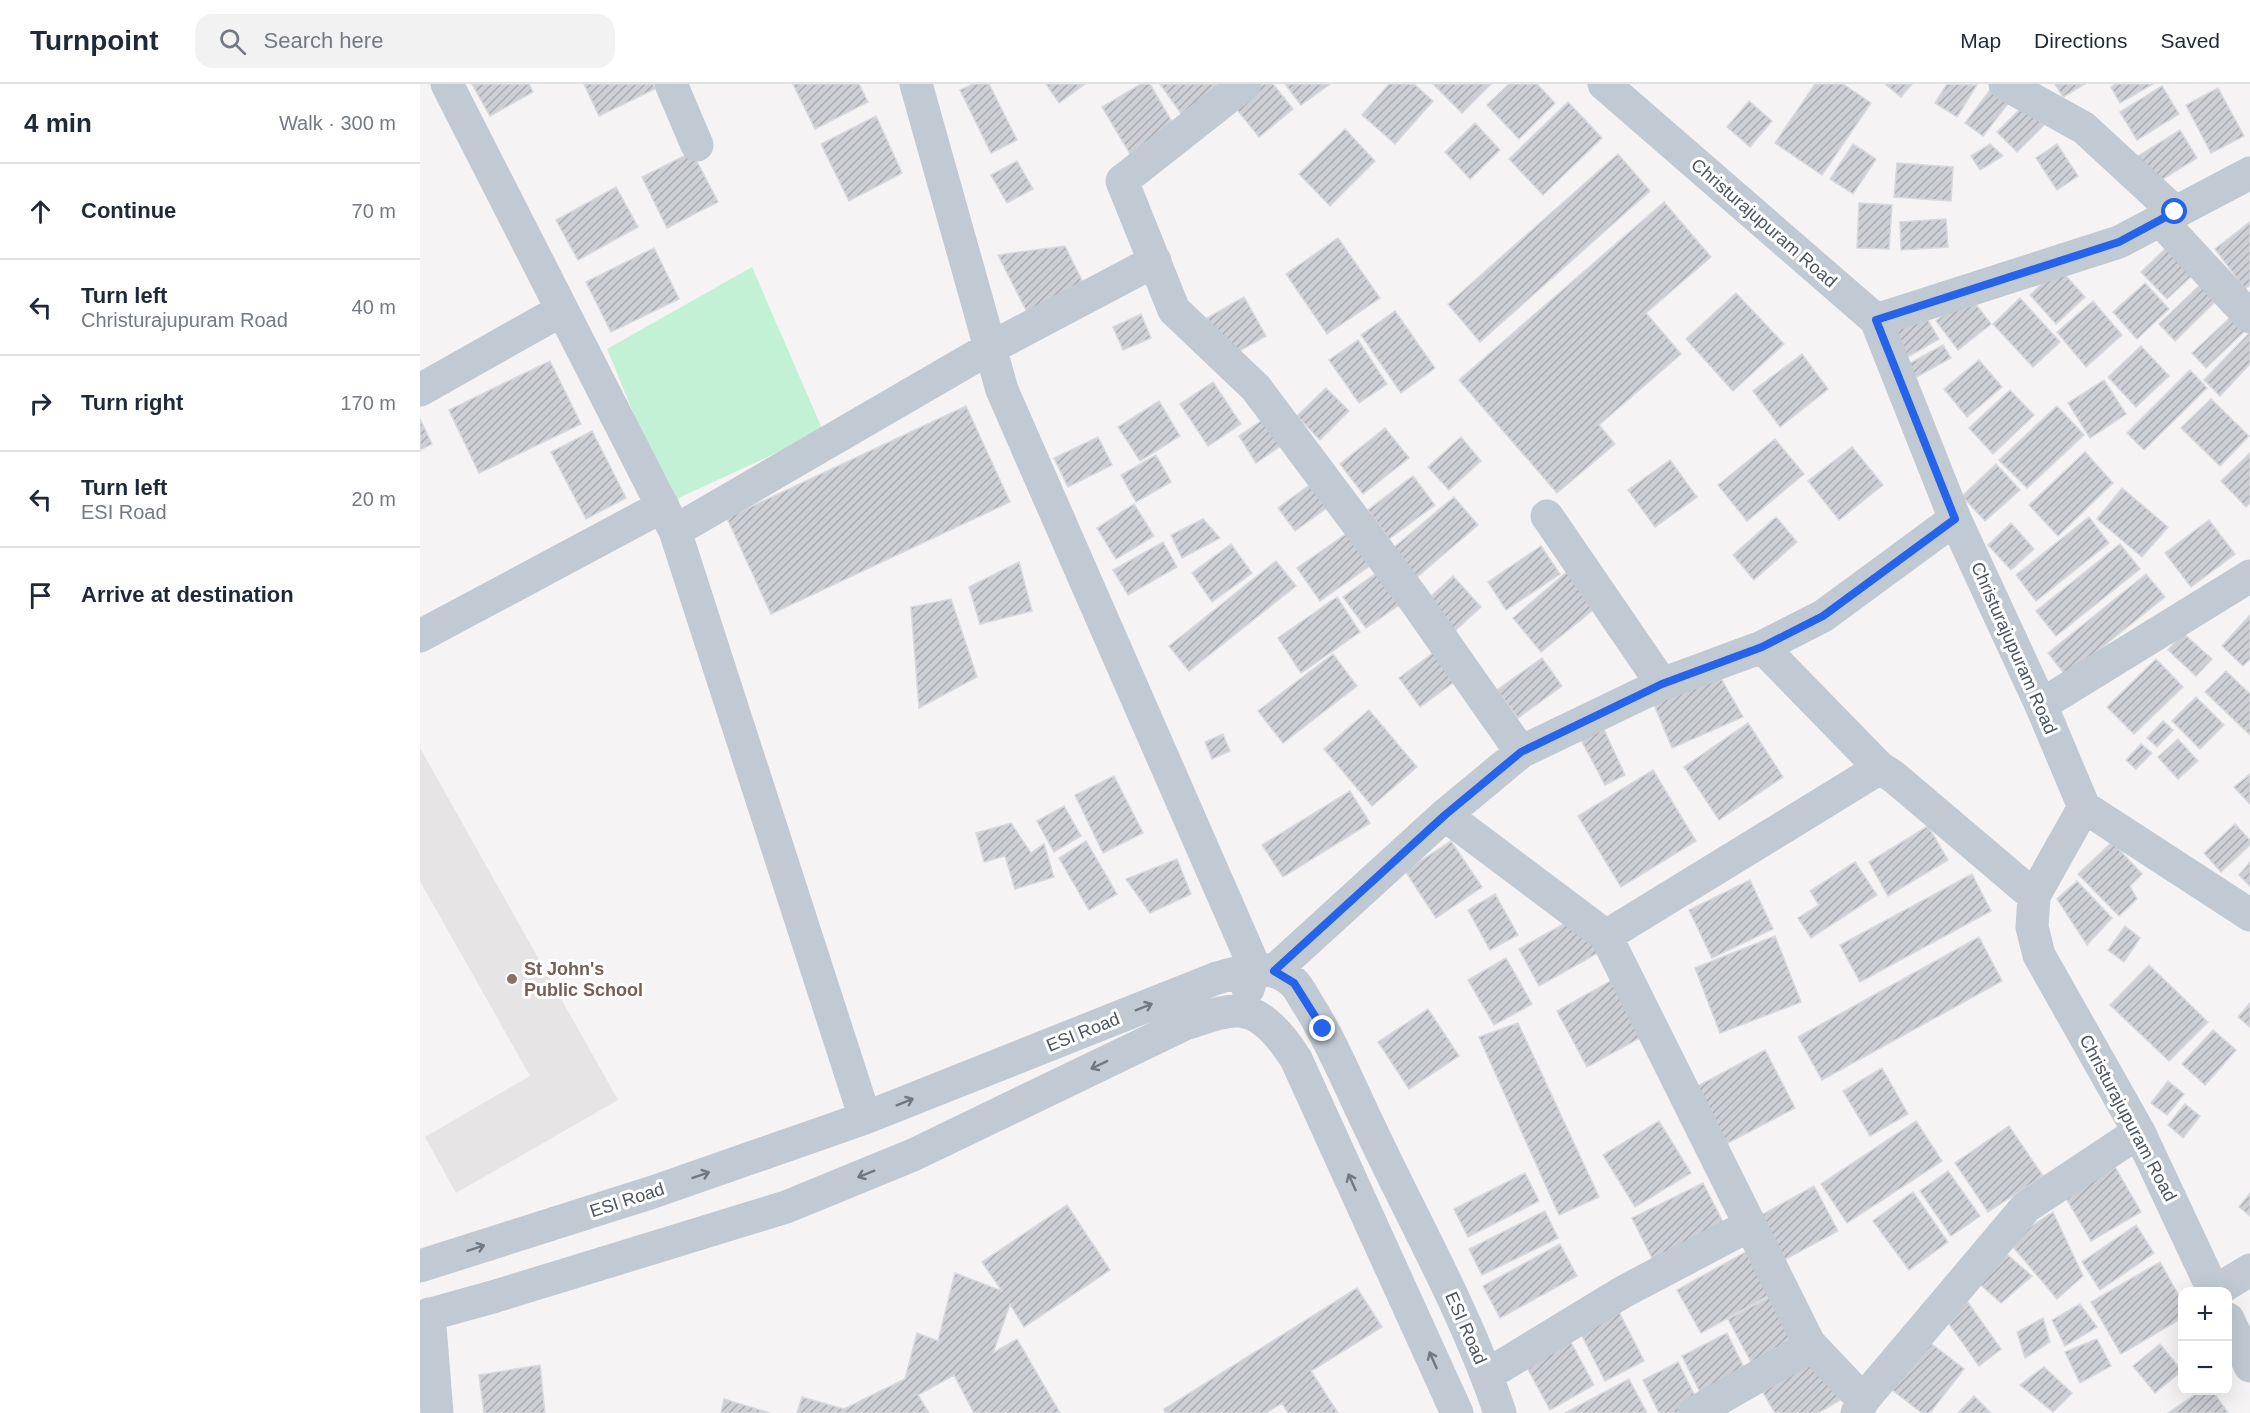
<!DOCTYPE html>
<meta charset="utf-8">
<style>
body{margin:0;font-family:Arial,sans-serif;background:#f2f2f3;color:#1f2937}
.controls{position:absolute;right:18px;bottom:18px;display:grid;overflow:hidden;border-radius:12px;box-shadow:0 6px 24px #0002}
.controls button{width:54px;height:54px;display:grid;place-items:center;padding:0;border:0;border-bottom:2px solid #e0e1e3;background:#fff;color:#1f2937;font:30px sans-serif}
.stop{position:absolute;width:18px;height:18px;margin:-14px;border:4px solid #2563eb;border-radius:50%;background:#fff}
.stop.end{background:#2563eb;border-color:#fff;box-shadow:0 2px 6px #0008}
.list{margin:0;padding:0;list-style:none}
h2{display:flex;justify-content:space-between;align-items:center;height:78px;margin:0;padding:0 24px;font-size:26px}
h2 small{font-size:20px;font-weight:400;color:#747a83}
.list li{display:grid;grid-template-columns:39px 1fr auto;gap:18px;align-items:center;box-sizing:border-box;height:96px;padding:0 24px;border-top:2px solid #e0e1e3}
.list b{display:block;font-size:22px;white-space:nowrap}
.list p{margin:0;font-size:20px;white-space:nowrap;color:#747a83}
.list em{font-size:20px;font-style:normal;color:#747a83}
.icon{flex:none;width:33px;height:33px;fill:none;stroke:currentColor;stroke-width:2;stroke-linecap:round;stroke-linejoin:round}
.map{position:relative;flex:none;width:1830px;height:1329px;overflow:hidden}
header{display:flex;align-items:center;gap:36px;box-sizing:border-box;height:84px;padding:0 30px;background:#fff;border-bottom:2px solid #e0e1e3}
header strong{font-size:28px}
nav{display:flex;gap:33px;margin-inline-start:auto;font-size:21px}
.search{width:420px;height:54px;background:#f2f2f3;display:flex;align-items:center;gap:15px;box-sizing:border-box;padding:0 21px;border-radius:18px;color:#747a83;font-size:22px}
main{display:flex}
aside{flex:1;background:#fff}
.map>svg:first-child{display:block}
.education{fill:#e6e4e5}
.green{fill:#c3f1d5}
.building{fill:url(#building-hatch);stroke:#d7d9de;stroke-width:1.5}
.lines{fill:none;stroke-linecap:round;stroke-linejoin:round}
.minor{stroke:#c1cad2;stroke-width:33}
.oneway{stroke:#6e7983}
.route{stroke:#2563eb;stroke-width:8}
.education-dot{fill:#8d6e63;stroke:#fff;stroke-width:2}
.labels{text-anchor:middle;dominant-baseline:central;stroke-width:6;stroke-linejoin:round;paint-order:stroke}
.street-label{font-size:18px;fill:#4a5661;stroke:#fff}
.education-label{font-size:18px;font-weight:bold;fill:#785e54;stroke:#fff;text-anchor:start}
</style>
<header>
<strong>Turnpoint</strong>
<div class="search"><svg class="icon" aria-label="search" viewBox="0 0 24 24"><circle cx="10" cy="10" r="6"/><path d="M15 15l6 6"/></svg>Search here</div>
<nav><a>Map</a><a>Directions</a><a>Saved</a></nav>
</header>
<main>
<aside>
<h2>4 min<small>Walk · 300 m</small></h2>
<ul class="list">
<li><svg class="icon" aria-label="ahead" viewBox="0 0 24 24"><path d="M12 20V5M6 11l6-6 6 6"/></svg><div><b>Continue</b></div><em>70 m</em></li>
<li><svg class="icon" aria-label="left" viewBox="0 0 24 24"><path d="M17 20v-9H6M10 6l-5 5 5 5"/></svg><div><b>Turn left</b><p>Christurajupuram Road</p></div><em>40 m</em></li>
<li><svg class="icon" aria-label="right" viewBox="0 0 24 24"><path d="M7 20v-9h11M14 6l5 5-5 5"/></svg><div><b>Turn right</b></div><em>170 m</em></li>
<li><svg class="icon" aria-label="left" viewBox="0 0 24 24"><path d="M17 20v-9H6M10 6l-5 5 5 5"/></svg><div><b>Turn left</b><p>ESI Road</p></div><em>20 m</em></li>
<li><svg class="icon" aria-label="arrive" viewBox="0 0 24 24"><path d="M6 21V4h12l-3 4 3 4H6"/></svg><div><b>Arrive at destination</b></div></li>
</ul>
</aside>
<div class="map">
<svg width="1830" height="1329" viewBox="0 0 1830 1329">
<defs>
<pattern id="building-hatch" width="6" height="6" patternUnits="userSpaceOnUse" patternTransform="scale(1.5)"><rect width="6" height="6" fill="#cdcfd5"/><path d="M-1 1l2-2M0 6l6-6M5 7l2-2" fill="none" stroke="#a8abb0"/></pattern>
</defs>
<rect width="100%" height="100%" fill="#f5f3f3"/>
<path class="education" d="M0,664L198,1016L36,1109L5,1053L110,992L0,797Z"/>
<path class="green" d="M332,183L403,347L250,418L187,265Z"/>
<path class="building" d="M52,0H109L113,8L70,32Z
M164,0H233L235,5L179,32Z
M373,0H439L448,18L395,45Z
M553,0H569L597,56L571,69L540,6Z
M626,0H665L639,19Z
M721,0H730L758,48L713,75L682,23Z
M740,0H802L767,38Z
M842,0H853L873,25L839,53L814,22Z
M865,0H910L881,21Z
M969,0H994L1013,17L975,60L942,31Z
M1013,0H1071L1042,29Z
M1089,0H1117L1135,19L1099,55L1067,21Z
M1395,0H1423L1451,19L1402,91L1355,59Z
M1465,0H1492L1481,13Z
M1527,0L1557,1L1537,33L1515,19Z
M1635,0H1665L1643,13Z
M1696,0H1733L1700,19L1691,3Z
M1573,2L1591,16L1563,52L1545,39Z
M1742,2L1759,30L1717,56L1700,28Z
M1798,4L1824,52L1791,69L1766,21Z
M1329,17L1352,37L1330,63L1307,43Z
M1148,18L1182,54L1123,111L1089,75Z
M1604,21L1624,41L1597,68L1577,48Z
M456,32L482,89L429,117L401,60Z
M1055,39L1080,66L1050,95L1025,68Z
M925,45L955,77L910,122L879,90Z
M1760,46L1777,74L1735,100L1718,72Z
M1433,60L1456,75L1433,110L1410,95Z
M1570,60L1583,72L1560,86L1551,72Z
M1637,60L1658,92L1637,106L1616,74Z
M272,68L298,118L247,144L222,93Z
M1198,70L1230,107L1060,258L1028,220Z
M597,77L613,105L587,119L571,91Z
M1477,79L1533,83L1531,117L1474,113Z
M196,103L218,143L158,176L136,136Z
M1244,118L1291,173L1226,229L1261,270L1179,341L1195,360L1137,409L1039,296Z
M1439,119L1472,121L1469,165L1437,164Z
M1526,135L1528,163L1481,166L1480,138Z
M1830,138V201L1825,205L1795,165Z
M918,154L960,214L907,250L866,190Z
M1750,160L1776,188L1747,215L1721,188Z
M645,162L669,211L613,240L578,171Z
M234,164L259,215L191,248L166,198Z
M1639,184L1665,213L1636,240L1610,211Z
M1784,197L1800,213L1755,257L1739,240Z
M1725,199L1749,225L1717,255L1693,228Z
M1316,209L1364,260L1313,307L1266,255Z
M1549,211L1571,240L1538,266L1516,237Z
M824,213L846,252L809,273L787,234Z
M1600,214L1640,258L1613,283L1573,240Z
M1673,217L1702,251L1666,283L1637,248Z
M1502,226L1519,255L1486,274L1470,245Z
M975,227L1015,284L981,309L941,251Z
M1815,229L1829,243L1786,284L1772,269Z
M721,230L731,254L703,266L693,243Z
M1830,248V280L1800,312L1784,296Z
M938,256L967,300L939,319L909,276Z
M1523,261L1531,274L1491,296L1483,283Z
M1721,262L1749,292L1716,323L1688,293Z
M1382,270L1408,305L1360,343L1333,307Z
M1559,276L1582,303L1547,333L1524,305Z
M130,277L161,340L59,389L29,326Z
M1770,286L1787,304L1724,366L1707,349Z
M1684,296L1706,330L1670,354L1648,319Z
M793,298L821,340L788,362L760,320Z
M906,304L929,327L900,356L877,332Z
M1590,306L1614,331L1573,370L1549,344Z
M1791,315L1829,352L1800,382L1761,344Z
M739,317L760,352L720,377L698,343Z
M546,322L590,418L351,530L307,434Z
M1637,322L1664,351L1607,404L1579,376Z
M0,335L12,360L0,366Z
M844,335L862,361L836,379L819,352Z
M965,344L989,374L943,410L920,380Z
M172,347L206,414L166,435L131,368Z
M678,353L692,381L648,403L634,374Z
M1041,353L1061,377L1029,406L1008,383Z
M1355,355L1384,390L1327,437L1298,401Z
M1432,363L1463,401L1419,436L1388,397Z
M1665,368L1693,399L1638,452L1609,421Z
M1830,369V419L1826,423L1801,397Z
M736,371L751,398L716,418L701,391Z
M1250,376L1277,413L1235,443L1208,406Z
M1576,380L1600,406L1565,437L1542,412Z
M993,392L1015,421L969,455L948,426Z
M891,400L908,423L875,447L858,424Z
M1702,404L1748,443L1722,473L1677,435Z
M1034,413L1058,441L996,494L972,465Z
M714,420L734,452L696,475L677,444Z
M1356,433L1377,458L1334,496L1313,471Z
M1669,433L1689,459L1616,517L1596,491Z
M783,435L800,454L762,474L751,451Z
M1789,436L1815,470L1771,503L1745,469Z
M1591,439L1614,465L1591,486L1568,461Z
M929,448L951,481L900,517L877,484Z
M743,458L757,483L708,511L693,486Z
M811,460L832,489L792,518L772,489Z
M1700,460L1720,485L1636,552L1616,527Z
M1121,462L1140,490L1086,526L1068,498Z
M856,477L876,502L769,587L749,562Z
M599,478L612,527L560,540L549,503Z
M962,485L985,517L946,544L923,513Z
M1149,486L1178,522L1121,568L1093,534Z
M1726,490L1745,513L1646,592L1628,569Z
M1033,492L1061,523L1035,547L1007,516Z
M917,513L940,548L881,589L858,554Z
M531,515L557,593L499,624L491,523Z
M1830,531V575L1823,582L1802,562Z
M1763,549L1792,575L1776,592L1748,566Z
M1020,564L1041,593L1000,623L979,594Z
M913,570L937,602L863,659L838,627Z
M1122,574L1142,602L1098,634L1077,606Z
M1736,575L1763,603L1714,650L1687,623Z
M1295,584L1323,633L1252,664L1232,616Z
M1806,587L1830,610V651L1785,608Z
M1776,613L1804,641L1780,665L1752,637Z
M949,626L997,683L952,722L904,665Z
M1180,637L1205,691L1185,701L1158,650Z
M1743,637L1753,646L1737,663L1727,654Z
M1328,639L1363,693L1299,736L1264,683Z
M803,650L810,667L792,675L785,658Z
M1758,655L1778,677L1758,695L1738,673Z
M1721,660L1732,669L1716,685L1706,676Z
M1233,686L1276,757L1201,803L1158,732Z
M1830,690V720L1814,703Z
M694,692L723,749L683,769L655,711Z
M930,707L950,739L863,793L842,761Z
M644,722L661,752L634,768L617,737Z
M591,739L611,769L624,760L634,793L595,805L585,772L564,778L556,749Z
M1815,740L1830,756V761L1801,788L1784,769Z
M1508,742L1528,776L1468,812L1449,778Z
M666,757L697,810L669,826L639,774Z
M1031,757L1062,803L1016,834L985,787Z
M1692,758L1722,790L1710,802L1717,815L1699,832L1658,790Z
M757,775L771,810L730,829L706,795Z
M1435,778L1457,811L1391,854L1378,834L1399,821L1390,807Z
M1830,778V802L1819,791Z
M1552,790L1571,827L1440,898L1420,861Z
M1330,796L1353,845L1292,874L1269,826Z
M1657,797L1692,834L1667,861L1637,815Z
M1075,810L1098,851L1070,866L1048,826Z
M1158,832L1178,869L1119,902L1099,865Z
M1705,842L1720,854L1704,878L1688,866Z
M1355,852L1381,918L1300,949L1275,884Z
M1559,853L1582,897L1402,996L1378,953Z
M1086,874L1112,920L1074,941L1048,896Z
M1729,881L1788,938L1749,977L1690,921Z
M1201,891L1231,948L1167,983L1137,927Z
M1830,919V943L1818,933Z
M1008,925L1039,972L989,1005L958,958Z
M1098,939L1179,1113L1139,1131L1059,953Z
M1793,946L1816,966L1785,1001L1762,980Z
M1345,966L1375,1024L1304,1061L1274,1004Z
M1462,984L1488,1030L1450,1052L1423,1007Z
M1748,997L1764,1010L1747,1031L1731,1019Z
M1765,1020L1780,1032L1763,1054L1748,1041Z
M1239,1037L1271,1089L1215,1123L1183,1071Z
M1496,1037L1522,1077L1427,1139L1401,1100Z
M1589,1042L1623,1092L1568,1128L1535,1079Z
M1694,1081L1721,1128L1671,1157L1643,1109Z
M1528,1087L1560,1132L1531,1152L1500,1107Z
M1105,1089L1119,1117L1048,1153L1034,1125Z
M1283,1099L1304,1140L1233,1176L1212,1134Z
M1394,1102L1418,1147L1362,1177L1338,1133Z
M1493,1108L1528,1158L1489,1186L1453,1137Z
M1830,1109V1132L1819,1123Z
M647,1121L690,1186L604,1243L590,1220L573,1269L597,1255L640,1329H554L534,1291L498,1311L509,1329H377L382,1313L424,1325L485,1295L497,1249L518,1257L535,1189L582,1207L562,1178Z
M1125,1127L1138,1154L1062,1191L1049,1165Z
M1633,1128L1663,1192L1637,1215L1588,1157Z
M1716,1141L1734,1169L1680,1206L1662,1178Z
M1140,1160L1157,1192L1080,1234L1063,1202Z
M1331,1165L1355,1208L1281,1249L1257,1206Z
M1582,1166L1612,1192L1581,1219L1554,1195Z
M1740,1178L1762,1217V1234L1701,1270L1671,1218Z
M937,1204L962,1243L891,1287L918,1329H868L862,1319L846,1329H745L744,1325Z
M1353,1211L1380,1255L1332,1280L1308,1235Z
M1547,1217L1581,1265L1559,1282L1524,1233Z
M1660,1220L1677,1243L1645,1262L1632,1236Z
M1197,1224L1224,1277L1185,1297L1158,1244Z
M1623,1234L1630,1258L1605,1274L1597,1248Z
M1307,1249L1327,1290L1282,1312L1262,1272Z
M1148,1253L1174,1301L1130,1326L1104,1278Z
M1677,1255L1691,1282L1660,1299L1645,1268Z
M1508,1257L1544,1285L1510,1329H1502L1471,1305Z
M1740,1260L1762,1287L1735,1309L1713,1282Z
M1391,1268L1420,1316L1398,1329H1355L1338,1300Z
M1258,1278L1278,1318L1256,1329H1239L1223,1296Z
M120,1281L125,1329H64L59,1291Z
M1624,1283L1652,1309L1633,1328L1600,1301Z
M1209,1295L1227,1329H1145Z
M1782,1306H1792L1808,1329H1748Z
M1554,1312L1571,1329H1538Z
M304,1315L350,1329H301Z"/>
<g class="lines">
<path class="minor" d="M27,0L255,447L445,1034
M251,0L277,61
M496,0L582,306L835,884L828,905
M825,0L702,97L754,226L836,304L993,514L1101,668
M1184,0L1456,236L1535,435L1621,621L1664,723L1614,812L1612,843L1619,871L1719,1048L1794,1208L1830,1186
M1585,0L1664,44L1755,128
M1740,136L1830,233
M1456,236L1699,158L1830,89
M0,306L142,226
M1127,432L1242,600
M255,447L570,264L735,177
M0,552L243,422
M1342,563L1460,684L1474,693L1614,812
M1621,621L1830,492
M1664,723L1830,831
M1025,731L1186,852L1389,1259L1384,1266L1274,1329
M1186,852L1460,684
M854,887L1025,731L1101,668L1242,600L1342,563L1403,532L1535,435
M0,1182L233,1108L445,1034L797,894C823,887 851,877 874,899C880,905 884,915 889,922C913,960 930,1003 950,1044C994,1138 1047,1230 1080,1329
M9,1230L17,1329
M0,1233L76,1212L366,1123L493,1071L765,940C782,935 801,926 820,927C844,929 864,956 876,975L1037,1329
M1808,1235L1830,1282
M1389,1259L1443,1316
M1067,1291L1203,1208L1330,1141
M1437,1329L1443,1316L1606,1123L1719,1048"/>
</g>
<defs><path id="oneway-shaft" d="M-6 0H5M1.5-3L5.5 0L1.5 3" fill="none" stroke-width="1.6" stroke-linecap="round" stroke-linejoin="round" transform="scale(1.5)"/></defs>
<g class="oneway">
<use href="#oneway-shaft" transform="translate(724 923) rotate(-22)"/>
<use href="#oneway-shaft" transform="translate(679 981) rotate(154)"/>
<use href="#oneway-shaft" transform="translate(485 1018) rotate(-22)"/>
<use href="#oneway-shaft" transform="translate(446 1090) rotate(158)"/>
<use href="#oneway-shaft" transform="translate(281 1091) rotate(-19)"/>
<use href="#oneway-shaft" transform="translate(932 1098) rotate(-114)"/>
<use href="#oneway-shaft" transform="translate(56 1164) rotate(-18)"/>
<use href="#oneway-shaft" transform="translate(1013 1276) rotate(-114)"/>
</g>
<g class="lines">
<path class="route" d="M903,945L874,899L854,887L1025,731L1101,668L1242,600L1342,563L1403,532L1535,435L1456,236L1699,158L1755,128"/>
</g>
<circle class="education-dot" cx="92" cy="895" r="6"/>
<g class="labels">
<g class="street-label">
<text transform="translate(1344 139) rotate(41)">Christurajupuram Road</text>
<text transform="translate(1594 564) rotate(66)">Christurajupuram Road</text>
<text transform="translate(663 948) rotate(-22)">ESI Road</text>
<text transform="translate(1708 1034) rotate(62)">Christurajupuram Road</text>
<text transform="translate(207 1116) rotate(-18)">ESI Road</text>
<text transform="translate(1046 1244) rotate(66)">ESI Road</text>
</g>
<g class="education-label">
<text x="104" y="885">St John's<tspan x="104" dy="21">Public School</tspan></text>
</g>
</g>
</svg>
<div class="controls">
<button>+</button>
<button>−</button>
</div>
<div class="stop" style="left:1755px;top:128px"></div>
<div class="stop end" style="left:903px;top:945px"></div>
</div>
</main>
